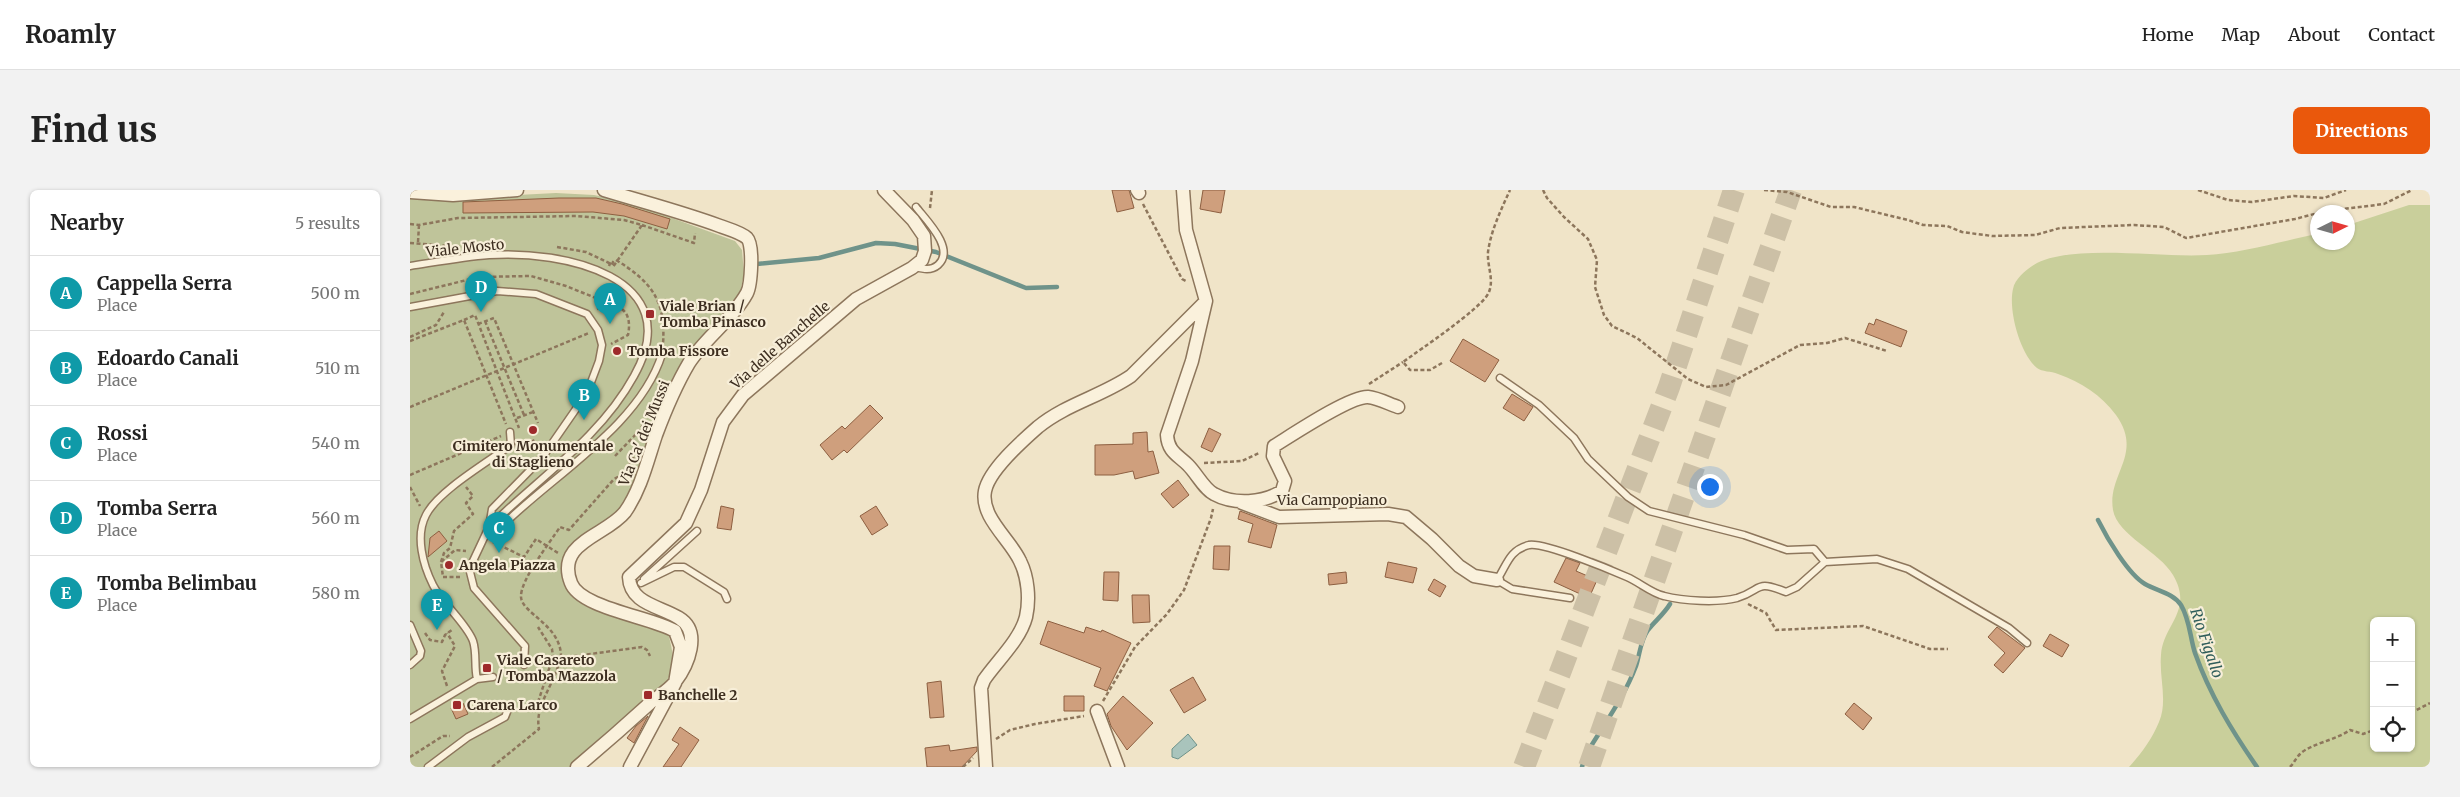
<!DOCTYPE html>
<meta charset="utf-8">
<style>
body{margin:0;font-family:Merriweather,serif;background:#f2f2f2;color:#222}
.controls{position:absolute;right:15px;bottom:15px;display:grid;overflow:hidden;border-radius:8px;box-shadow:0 1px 4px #0004}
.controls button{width:45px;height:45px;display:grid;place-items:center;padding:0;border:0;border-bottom:1px solid #e0e0e0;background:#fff;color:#222;font:25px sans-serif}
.compass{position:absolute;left:1900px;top:15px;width:45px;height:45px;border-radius:50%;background:#fff;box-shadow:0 1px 4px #0004;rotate:85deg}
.you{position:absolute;left:1299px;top:296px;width:18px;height:18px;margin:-12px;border:4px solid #fff;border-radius:50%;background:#1a73e8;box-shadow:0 0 0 8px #1a73e833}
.badge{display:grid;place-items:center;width:32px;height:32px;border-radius:50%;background:#ea580c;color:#fff;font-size:16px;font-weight:700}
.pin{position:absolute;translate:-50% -41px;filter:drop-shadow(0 1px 2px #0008)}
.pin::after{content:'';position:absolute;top:26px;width:18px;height:15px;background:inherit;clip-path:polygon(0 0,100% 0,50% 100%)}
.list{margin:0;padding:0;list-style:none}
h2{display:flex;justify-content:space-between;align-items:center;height:65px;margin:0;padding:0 20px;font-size:21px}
h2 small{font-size:16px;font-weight:400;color:#767676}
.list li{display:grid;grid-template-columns:32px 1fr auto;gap:15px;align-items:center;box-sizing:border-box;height:75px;padding:0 20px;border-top:1px solid #e0e0e0}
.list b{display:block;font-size:19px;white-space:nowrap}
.list p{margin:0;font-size:16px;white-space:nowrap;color:#767676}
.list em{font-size:16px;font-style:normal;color:#767676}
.icon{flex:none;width:28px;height:28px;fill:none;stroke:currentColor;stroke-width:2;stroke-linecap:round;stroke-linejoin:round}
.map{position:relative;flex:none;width:2020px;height:577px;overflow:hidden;border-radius:8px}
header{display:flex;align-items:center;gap:30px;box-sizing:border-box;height:70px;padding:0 25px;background:#fff;border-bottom:1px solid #e0e0e0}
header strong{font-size:24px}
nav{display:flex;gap:28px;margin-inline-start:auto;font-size:18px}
.intro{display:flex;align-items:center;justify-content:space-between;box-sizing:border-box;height:120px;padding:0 30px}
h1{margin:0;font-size:35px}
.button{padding:12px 22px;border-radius:8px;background:#ea580c;color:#fff;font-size:18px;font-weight:700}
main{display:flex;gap:30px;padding:0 30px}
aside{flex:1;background:#fff;border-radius:8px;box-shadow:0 1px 4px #0004}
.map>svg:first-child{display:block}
.green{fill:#c9cf9b;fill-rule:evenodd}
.cemetery{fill:#bfc49a}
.water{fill:#a9c4bc;stroke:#6f938a}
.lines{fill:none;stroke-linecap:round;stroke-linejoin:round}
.stream{stroke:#6f938a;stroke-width:4.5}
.building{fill:#cf9f7d;stroke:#8d5f41}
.highway-tunnel{stroke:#ccc0a6;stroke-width:22;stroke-dasharray:22 11;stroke-linecap:butt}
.lane-casing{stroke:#8d765c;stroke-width:9}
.street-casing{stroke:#8d765c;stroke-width:15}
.path{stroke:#8d765c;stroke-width:2.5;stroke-dasharray:4 2.5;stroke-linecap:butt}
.lane{stroke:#faf1dc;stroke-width:6}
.street{stroke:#faf1dc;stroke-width:12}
.poi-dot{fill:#9e2a2b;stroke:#f7eed8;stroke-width:2}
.labels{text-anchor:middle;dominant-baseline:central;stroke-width:4.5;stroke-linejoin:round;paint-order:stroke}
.street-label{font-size:14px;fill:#3d2e20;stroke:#f7eed8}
.poi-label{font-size:14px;font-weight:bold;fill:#3d2e20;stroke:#f7eed8;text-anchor:start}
.water-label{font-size:15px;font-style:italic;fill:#2f5d5a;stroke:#f7eed8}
</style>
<header>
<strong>Roamly</strong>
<nav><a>Home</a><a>Map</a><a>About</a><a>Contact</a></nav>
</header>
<div class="intro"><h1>Find us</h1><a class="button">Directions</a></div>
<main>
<aside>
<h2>Nearby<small>5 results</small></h2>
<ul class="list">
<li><span class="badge" style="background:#0f9aa8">A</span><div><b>Cappella Serra</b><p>Place</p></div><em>500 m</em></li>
<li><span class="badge" style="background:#0f9aa8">B</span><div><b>Edoardo Canali</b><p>Place</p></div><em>510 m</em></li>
<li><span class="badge" style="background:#0f9aa8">C</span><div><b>Rossi</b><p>Place</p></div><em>540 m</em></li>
<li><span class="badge" style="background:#0f9aa8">D</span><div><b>Tomba Serra</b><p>Place</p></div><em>560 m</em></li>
<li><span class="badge" style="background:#0f9aa8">E</span><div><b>Tomba Belimbau</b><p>Place</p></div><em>580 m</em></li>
</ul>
</aside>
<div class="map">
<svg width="2020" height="577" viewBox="0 0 2020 577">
<rect width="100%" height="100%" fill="#f0e4c8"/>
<path class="green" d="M1999,15H2020V577H1719C1731,564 1742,549 1749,532C1758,511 1749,488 1751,465C1753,434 1784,421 1763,385C1750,362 1707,345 1703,320C1697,284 1734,264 1706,225C1691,205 1671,192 1648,184C1641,181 1632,182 1627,178C1610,164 1598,120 1603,99C1605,88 1618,78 1627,73C1665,54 1751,68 1797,65C1832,63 1872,51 1907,44L1908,52H1938V35ZM1964,431H2001V558H1964Z"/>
<path class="cemetery" d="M146,3L184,5L218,12L325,51L332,60L334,84L329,108L280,162L263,187L227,292L217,311L203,328L166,351L159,397L258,443C265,469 266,480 250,501L161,577H0V7L45,8Z"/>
<path class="water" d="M778,544L787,555L768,569L762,567V559Z"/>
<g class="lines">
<path class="stream" d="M347,74L409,68L466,53L485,54L526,62L616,98L647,97
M1688,330C1697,348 1718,384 1735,394C1747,401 1763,403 1771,415C1780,430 1780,448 1785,463C1800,505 1822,541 1847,577
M1172,577L1175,566C1192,537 1214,508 1226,476C1230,464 1230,451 1238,440C1245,431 1254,424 1260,414"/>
</g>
<path class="building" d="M702,0H719L724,18L707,22Z
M793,0H815L811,23L790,19Z
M149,8H186L212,14L260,29L257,39L214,26L183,22L53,23V12Z
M1466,129L1497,141L1491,157L1455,143L1459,133L1464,135Z
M1053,149L1089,170L1075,192L1040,171Z
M1102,204L1123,217L1114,231L1093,218Z
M460,215L473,228L437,263L434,260L422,270L410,255L432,236L435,239Z
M799,238L811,244L802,262L791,257Z
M737,242L738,262L743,261L749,283L725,289L723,281L704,285H685V255L723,254V243Z
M768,290L779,305L763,318L751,304Z
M311,316L324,319L321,340L307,338Z
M466,316L478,335L462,345L450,326Z
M830,321L867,335L861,358L838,352L843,334L828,329Z
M29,341L37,351L18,367L20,348Z
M804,356H820L819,380L803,379Z
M1156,368L1170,373L1166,381L1187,390L1179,408L1144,392Z
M978,372L1007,378L1003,393L975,387Z
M694,382H709L708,411L693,410Z
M936,382L937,393L919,395L918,384Z
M1024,389L1036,396L1030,407L1018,400Z
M722,405H739L740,432L723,433Z
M638,431L674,443L676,437L691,442L692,440L721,453L697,501L684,496L691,478L630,454Z
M1587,437L1615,458L1593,483L1584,475L1595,463L1578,447Z
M1640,444L1659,455L1652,467L1633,456Z
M783,487L796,510L774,523L760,500Z
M531,491L534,527L520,528L517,493Z
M654,506H674V521H654Z
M713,506L743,533L717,560L701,536L697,524Z
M53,513L58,524L46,529L41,518Z
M1444,513L1462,528L1453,540L1435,524Z
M238,526L224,553L217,548L226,536Z
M270,537L289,550L271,577H253L269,554L262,550Z
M539,555L540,561L567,557V561L552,577H517L515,558Z"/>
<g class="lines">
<path class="highway-tunnel" d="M1114,577L1259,197L1324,0
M1179,577L1381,0"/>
<g class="lane-casing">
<path id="lane" d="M0,76C26,72 53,67 79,65C152,60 280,86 224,186C190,248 129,288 80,336
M505,77C513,79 521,81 528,75C546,59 516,30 506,17
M0,117L87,101L126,104L177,124L188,140L192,155L189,171L177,203L132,268L82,319L79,337L63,371L60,382L64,398L115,456L114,475
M1090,188L1129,215L1164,248L1178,269L1218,307L1239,321L1334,345L1377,360L1404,359L1415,372
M79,337L90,338C140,287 230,236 252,164
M234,389L287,341
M231,393L264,377H274L314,402L317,409
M1160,408L1102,399L1087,390C1097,375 1099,360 1119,355C1134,352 1201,380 1217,387C1229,392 1241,403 1254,406C1273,411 1308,413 1327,408C1353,400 1344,389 1376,402L1387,397L1415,372L1467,369L1498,379L1599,438L1617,453
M0,435L11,461L10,466L0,475
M67,489C64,477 67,463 63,451C57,434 32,413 23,395C13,375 5,346 16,325C28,301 78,272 101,255L100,242
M0,529L67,489L83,487
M18,577L58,547L95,527L97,522"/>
</g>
<g class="street-casing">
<path id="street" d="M194,0C233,12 272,22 310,36C318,39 330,42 337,48C344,55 341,95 337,103C322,130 295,148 279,173C266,195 255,221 246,245C237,272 231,299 215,322C196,346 145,352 161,393C170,418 241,427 265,441L271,457L265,493L220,577
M727,0L729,3
M773,0L776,40L796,111L782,171L757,245C758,262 768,265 778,275C787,284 794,299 804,304C824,315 854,313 872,301L875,291L863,266L864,256C882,245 940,206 958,207C968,208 979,214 988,217
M0,2L43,5L107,0
M832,313L869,327L978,324L996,327L1022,349L1049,376L1064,386L1087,390
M687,521L708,577
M167,577C192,556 216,535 239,514C247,507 259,500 265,492C278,475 292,442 269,428C250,416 220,414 219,387L276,333L291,300L313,232L333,205L446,109L502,78L512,70L515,61L514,46L503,30L474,0
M576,577L571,498L574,490C587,471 610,450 616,427C620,409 618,387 610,371C600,349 570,327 575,301C579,280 612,251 628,237C656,214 692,206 721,186L796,111"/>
</g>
<path class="path" d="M1133,0L1137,8L1154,27L1178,49L1187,70L1185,97L1194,125L1202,136L1227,148L1278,189L1296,197L1316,195L1390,155L1417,153L1435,148L1477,161
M1354,0L1377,2L1421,17H1444L1498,30L1513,35L1537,36L1552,42L1582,46L1625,45L1650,38L1724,35L1754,37L1776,48L1885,29L1908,23
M1788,0L1818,10L1842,12L1884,6L1914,8L1936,0
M733,14L772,89L776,91
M520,18L522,0
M1909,22L1974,14L2002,0
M0,34L9,35L48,28L166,26L214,30L232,35L203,77
M232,35L284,53L285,43
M8,52L9,35
M0,53L53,57
M147,57L176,62L199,73
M206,70C242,92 256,111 253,154
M199,76L201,71L203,72L201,77
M0,104L69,87L121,86L156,96L203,115
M187,119C209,110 223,121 218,145L201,154
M54,130L65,125L109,238
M75,131L114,225
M68,134L84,128L128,233
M0,147L26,135L34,122
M0,151L54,130L96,234
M1032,173L1020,180H1000L993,172C1011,159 1069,120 1078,104C1085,91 1077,77 1078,62C1081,40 1091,20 1100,0
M959,194L993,172
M0,217L179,143
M107,228L123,222
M110,259L126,249
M205,266L230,240L236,230
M794,273L832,271L849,263
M0,285L91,246
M0,297L10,316
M83,352L114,367L126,349L148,363
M31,372L34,363L40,358L44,341L63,324L56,313L63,306L56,297
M50,387H33L31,372L45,360L56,361
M1338,414L1356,423L1366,440L1453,436L1520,459H1538
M15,443L20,450L32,452L35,445L43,439
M151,468L232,457L237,460L240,466
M124,474L140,476
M37,496L32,481L45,456L37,443
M693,511L725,457L757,424L774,400L801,328L803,319
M128,512L143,467L142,459L128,437
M2001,523L2020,513
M586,549L600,540L625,534L674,526
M0,567L33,546H40
M82,577L129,539C125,519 139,501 146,482C147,478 151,472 151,468C152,435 112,424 111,407C110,390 141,351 150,337L159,340L204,289L214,284L224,267
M553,577L563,568
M1880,577C1884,573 1886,568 1890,564C1900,554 1926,550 1940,540L1953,544L1964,540"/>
<use href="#lane" class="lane"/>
<use href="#street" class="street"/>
</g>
<g class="poi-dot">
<rect x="235" y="119" width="10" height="10" rx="2.5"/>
<circle cx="207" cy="161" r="5"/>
<circle cx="123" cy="240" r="5"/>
<circle cx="39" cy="375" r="5"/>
<rect x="72" y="473" width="10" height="10" rx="2.5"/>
<rect x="233" y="500" width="10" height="10" rx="2.5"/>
<rect x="42" y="510" width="10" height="10" rx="2.5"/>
</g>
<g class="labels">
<g class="street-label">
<text transform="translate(55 58) rotate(-6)">Viale Mosto</text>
<text transform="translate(370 155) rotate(-41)">Via delle Banchelle</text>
<text transform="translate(234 243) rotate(-68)">Via Ca' dei Mussi</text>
<text x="922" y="310">Via Campopiano</text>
</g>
<g class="poi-label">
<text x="250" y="116">Viale Brian /<tspan x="250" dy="16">Tomba Pinasco</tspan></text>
<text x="217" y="161">Tomba Fissore</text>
<text x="123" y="256" text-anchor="middle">Cimitero Monumentale<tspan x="123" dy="16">di Staglieno</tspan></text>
<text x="49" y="375">Angela Piazza</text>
<text x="87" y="470">Viale Casareto<tspan x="87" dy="16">/ Tomba Mazzola</tspan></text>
<text x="248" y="505">Banchelle 2</text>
<text x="57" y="515">Carena Larco</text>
</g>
<g class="water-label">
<text transform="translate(1797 453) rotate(71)">Rio Figallo</text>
</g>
</g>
</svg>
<div class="controls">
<button>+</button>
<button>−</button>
<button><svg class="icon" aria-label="locate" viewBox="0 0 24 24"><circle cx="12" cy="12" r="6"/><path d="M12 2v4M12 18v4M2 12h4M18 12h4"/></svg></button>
</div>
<svg class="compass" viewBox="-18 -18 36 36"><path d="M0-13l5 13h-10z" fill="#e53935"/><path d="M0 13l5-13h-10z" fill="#767676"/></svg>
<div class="you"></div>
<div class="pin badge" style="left:200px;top:134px;background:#0f9aa8">A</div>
<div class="pin badge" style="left:174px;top:230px;background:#0f9aa8">B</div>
<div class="pin badge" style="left:89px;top:363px;background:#0f9aa8">C</div>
<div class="pin badge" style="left:71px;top:122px;background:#0f9aa8">D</div>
<div class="pin badge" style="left:27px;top:440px;background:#0f9aa8">E</div>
</div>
</main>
